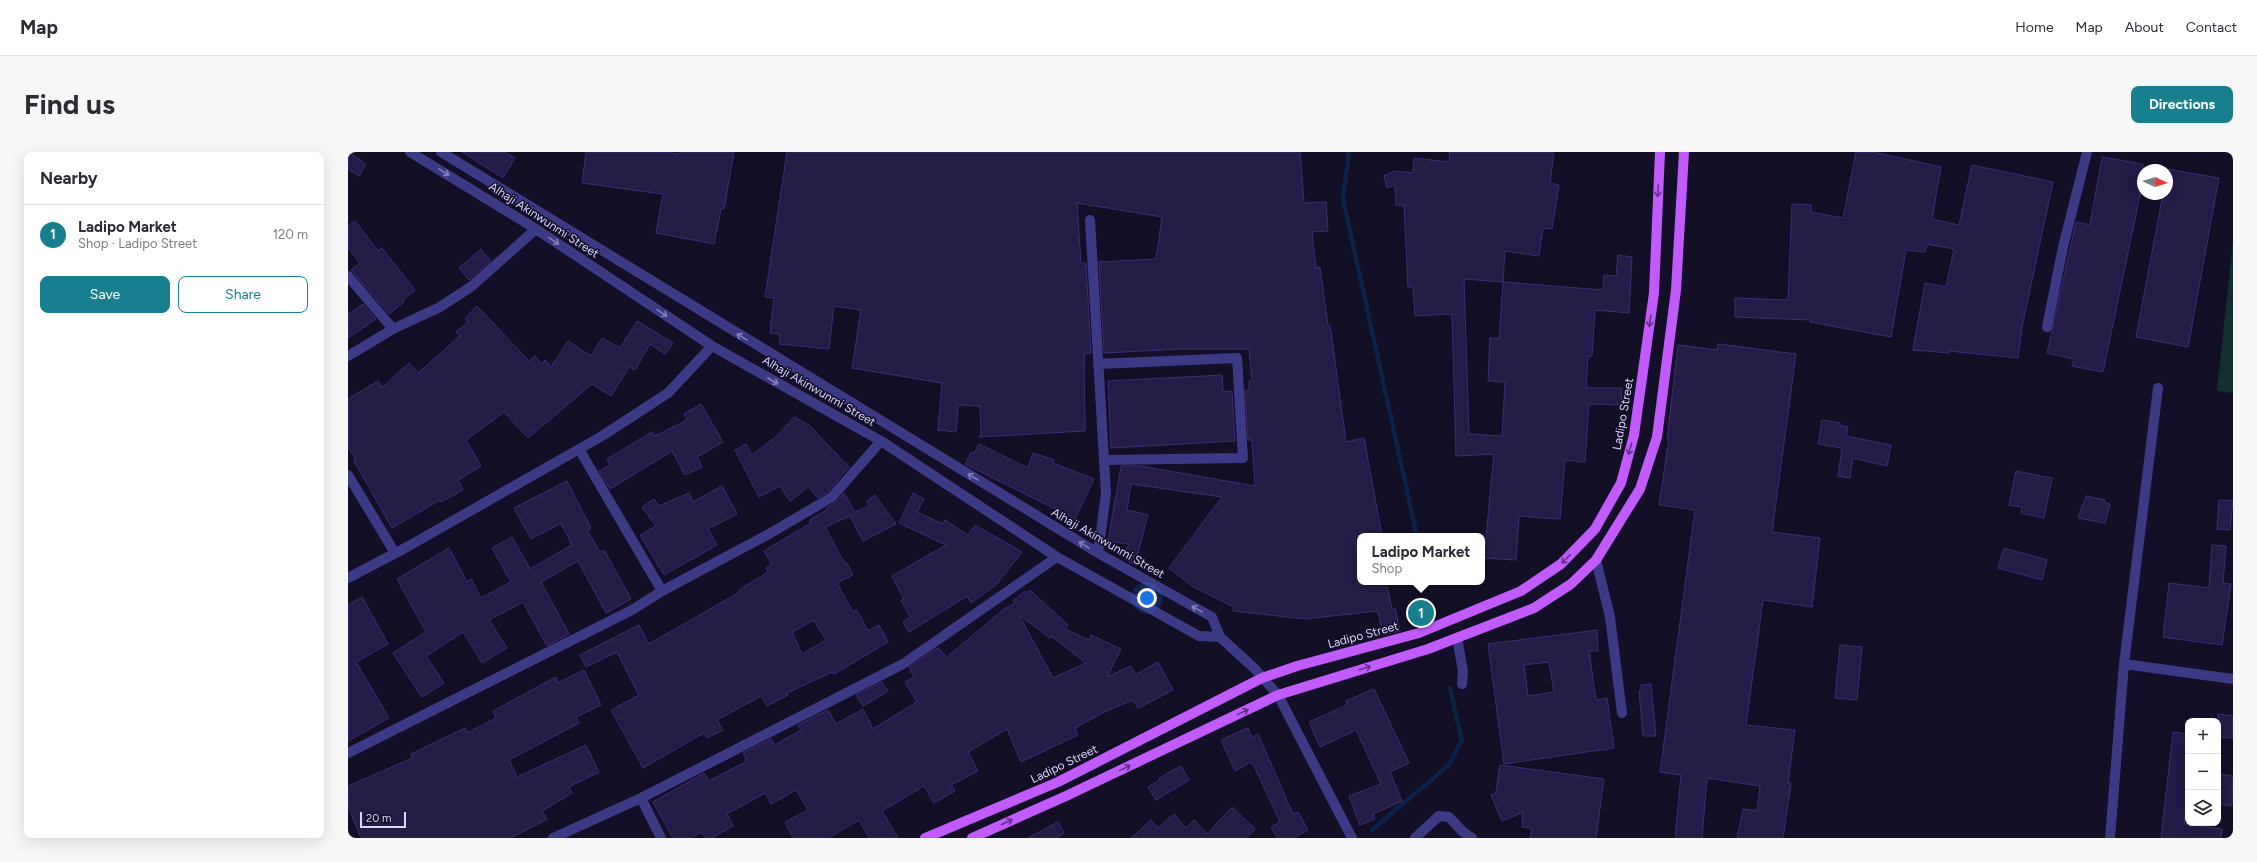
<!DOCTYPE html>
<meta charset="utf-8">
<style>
body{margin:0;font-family:Figtree,sans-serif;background:#f7f7f7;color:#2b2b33}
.controls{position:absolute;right:12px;bottom:12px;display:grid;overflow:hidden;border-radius:8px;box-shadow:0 4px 16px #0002}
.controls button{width:36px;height:36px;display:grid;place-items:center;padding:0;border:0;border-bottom:1px solid #e1e1e2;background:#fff;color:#2b2b33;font:20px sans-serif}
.compass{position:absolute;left:1789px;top:12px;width:36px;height:36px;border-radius:50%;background:#fff;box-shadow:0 4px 16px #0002;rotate:94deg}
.scale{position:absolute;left:12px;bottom:10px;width:46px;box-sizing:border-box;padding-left:4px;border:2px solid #d9d4ff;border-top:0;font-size:11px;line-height:14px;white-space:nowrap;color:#d9d4ff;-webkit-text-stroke:3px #130f26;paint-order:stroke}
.you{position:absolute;left:799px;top:446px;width:14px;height:14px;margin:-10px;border:3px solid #fff;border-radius:50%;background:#1a73e8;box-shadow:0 0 0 6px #1a73e833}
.badge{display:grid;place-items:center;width:26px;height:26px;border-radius:50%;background:#187f8f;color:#fff;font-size:13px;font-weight:700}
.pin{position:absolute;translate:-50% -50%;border:2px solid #fff;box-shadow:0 1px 4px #0006}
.popup{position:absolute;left:1009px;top:381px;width:128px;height:52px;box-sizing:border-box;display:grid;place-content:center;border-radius:8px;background:#fff;filter:drop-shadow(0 1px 3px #0005);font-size:13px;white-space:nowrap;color:#7c7c81}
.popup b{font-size:15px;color:#2b2b33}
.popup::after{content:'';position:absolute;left:50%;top:100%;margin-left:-8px;border:8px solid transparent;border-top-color:#fff}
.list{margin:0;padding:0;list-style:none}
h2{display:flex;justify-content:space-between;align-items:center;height:52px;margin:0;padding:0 16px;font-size:17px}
h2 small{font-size:13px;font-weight:400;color:#7c7c81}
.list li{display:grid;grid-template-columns:26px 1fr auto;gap:12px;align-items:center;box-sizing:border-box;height:60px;padding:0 16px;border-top:1px solid #e1e1e2}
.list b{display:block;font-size:15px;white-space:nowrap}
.list p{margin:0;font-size:13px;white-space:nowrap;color:#7c7c81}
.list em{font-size:13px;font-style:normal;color:#7c7c81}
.actions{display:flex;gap:8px;padding:12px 16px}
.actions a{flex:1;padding:9px 0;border:1px solid #187f8f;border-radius:8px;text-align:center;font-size:14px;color:#187f8f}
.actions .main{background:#187f8f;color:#fff}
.icon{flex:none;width:22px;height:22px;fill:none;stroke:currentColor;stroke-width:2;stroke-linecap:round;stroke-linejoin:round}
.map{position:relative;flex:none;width:1885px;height:686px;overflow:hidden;border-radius:8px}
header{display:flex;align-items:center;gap:24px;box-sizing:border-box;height:56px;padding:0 20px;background:#fff;border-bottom:1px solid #e1e1e2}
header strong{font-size:19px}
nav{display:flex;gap:22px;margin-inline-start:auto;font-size:14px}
.intro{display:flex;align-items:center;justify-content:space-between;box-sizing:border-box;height:96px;padding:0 24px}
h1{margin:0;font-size:28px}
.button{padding:10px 18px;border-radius:8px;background:#187f8f;color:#fff;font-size:14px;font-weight:700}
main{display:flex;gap:24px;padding:0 24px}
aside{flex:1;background:#fff;border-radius:8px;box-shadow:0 4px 16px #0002}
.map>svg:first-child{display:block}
.green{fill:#12302f}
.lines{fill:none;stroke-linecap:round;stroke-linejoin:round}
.stream{stroke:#0c2248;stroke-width:4.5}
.building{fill:#241b47;stroke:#3b2d73;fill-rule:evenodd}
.minor{stroke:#3d3a85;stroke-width:10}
.major{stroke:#c25bff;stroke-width:10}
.oneway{stroke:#837fbc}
.oneway2{stroke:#623188}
.labels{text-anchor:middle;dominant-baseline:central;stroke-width:3;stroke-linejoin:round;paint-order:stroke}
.street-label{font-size:12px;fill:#d9d4ff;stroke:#130f26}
</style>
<header>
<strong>Map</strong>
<nav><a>Home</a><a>Map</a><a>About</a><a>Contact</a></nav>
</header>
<div class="intro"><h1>Find us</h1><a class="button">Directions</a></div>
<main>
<aside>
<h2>Nearby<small></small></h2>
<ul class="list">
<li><span class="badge">1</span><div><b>Ladipo Market</b><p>Shop · Ladipo Street</p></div><em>120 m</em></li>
</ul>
<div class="actions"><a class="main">Save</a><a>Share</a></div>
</aside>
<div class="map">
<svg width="1885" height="686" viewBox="0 0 1885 686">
<rect width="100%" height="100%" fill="#130f26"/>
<path class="green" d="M1885,89V241L1869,239Z"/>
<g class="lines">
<path class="stream" d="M1001,0L995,47L1069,384
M1024,678L1101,613L1114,588L1102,536"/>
</g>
<path class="building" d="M0,0L18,12L11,24L0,17Z
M114,0H157L167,6L155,26Z
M238,0H315L330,2L331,0H386L376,57H373L366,92L308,81L315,42L234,31Z
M439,0H952L956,51L978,50L980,79L964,80L968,116L972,115L980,173H982L998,290L1016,286L1034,384H1007L1012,430H1038L1044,457L1047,456L1052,479L1035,483L1030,459L957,467L885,459L886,455L844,434L821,416L874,345L783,332L779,358L800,363L787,413L774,405L781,392L760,389L773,314H792L907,334L904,288H900L897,238H901V229H904L901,197H832L756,201L751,110L808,107L814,65L729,51L733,111H738L743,201L736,202L737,279L631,285L633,281L632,254L610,253L608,280L590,278L594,231L504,216L513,158L486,154L481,197L431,192L432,182L422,181L426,146L417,145Z
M1101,0H1206L1202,31L1211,33L1204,77L1195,76L1191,104L1157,99L1155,130L1116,127L1121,282L1154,284L1157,230L1140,229L1142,186L1151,187L1155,130L1255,138L1256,123L1268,124L1270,103L1284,105L1281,161L1247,158L1244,204H1240L1238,236H1274L1273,253L1241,252L1237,310L1217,308L1212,367L1171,364L1168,408L1136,406L1146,302L1108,304L1104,162L1067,164L1065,135H1060L1056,53H1048L1047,33L1039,36L1036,24L1047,19L1065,21L1066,6L1102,10Z
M1508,0H1525L1593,15L1584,67L1611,73L1624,13L1705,30L1674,175L1670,206L1601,199V201L1565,198L1577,131L1598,135L1606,97L1579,92L1577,100L1558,98L1543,185L1462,170L1463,168L1387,165V146L1440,148L1444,52L1463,53V60L1495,66Z
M1754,5L1795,12V29L1755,220L1724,214L1726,207L1699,201L1728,70L1742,73Z
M1819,17L1871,26L1840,195L1788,185L1815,42H1819Z
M7,69L30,99L34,96L67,138L55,148L56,150L41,162L3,118L12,111L0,96V74Z
M133,97L143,109L121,128L111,116Z
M15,152L28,167L0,186V162Z
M129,154L181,209L187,204L193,212L197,208L203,215L220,189L243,204L254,186L272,196L289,169L325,191L317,202L302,192L287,218L281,215L263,244L244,232L180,286L156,260L118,288L133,314L110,328L115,338L93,350L92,348L44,376L6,309L8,308L0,295V247L30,229L34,236L61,211L70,221L112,184L108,180L120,170L117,166Z
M1370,192L1448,202L1424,380L1472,386L1464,455L1415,448L1398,573L1447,578L1440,631H1443L1435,686H1389L1395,657L1409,659L1412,634L1359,626L1354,686H1327L1333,623L1312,620L1347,358L1311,353L1321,287H1319L1330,193L1369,198Z
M874,223L875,240L884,239L887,289L763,296L760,229Z
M353,252L375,290L349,305L354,315L337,323L324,299L262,337L251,319L262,313L259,307L304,280L307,284L339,268L336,262Z
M446,265L461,273L501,315L480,340L470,346L460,335L442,349L432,334L411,345L387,298L398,292L404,303L429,284Z
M1474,268L1492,271V274L1500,275L1498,284L1543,293L1539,314L1505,306L1502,326L1490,324L1494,296L1470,292Z
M631,292L680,316L685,301L706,308L705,311L746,327L727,367L617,312L623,300L626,301Z
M1668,319L1704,326L1696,366L1673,361L1674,355L1661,353Z
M219,329L243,376L239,378L252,400L256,398L283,447L258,461L230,409L193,430L221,482L199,494L175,450L141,468L159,496L134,511L115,480L78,504L96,531L74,545L45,501L78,480L49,427L101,396L119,430L123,427L133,446L163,430L144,396L164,385L182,417L224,393L213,371L183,387L166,356Z
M374,334L389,362L360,377L369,393L316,423L292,383L308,374L294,355L306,347L311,354L341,341L345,350Z
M496,341L507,360L522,354L519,349L527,343L548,372L515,389L502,364L477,375L497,412L499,411L505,423L489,431L505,460L509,458L520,479L531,473L540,490L486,522L484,520L439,541L440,543L419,554L413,544L369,568L375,578L359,586L356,581L295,616L263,558L291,543L269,500L238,515L232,503L291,473L301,492L392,440L391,438L420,420L418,416L424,412L416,399L463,371L462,368L480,357L479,356L489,349ZM466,468L478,488L454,502L444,480Z
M565,341L576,347L569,360L595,372L597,368L620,383L627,373L674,400L648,433L623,451L619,444L561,480L555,470L562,465L553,448L556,447L544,424L598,393L551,371Z
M1738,344L1757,348L1756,350L1762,352L1757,371L1730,366Z
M1871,348L1885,349L1882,378L1869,377Z
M1864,393L1878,394L1875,431L1883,432L1874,493L1815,485L1821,431L1861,436Z
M1656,396L1699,408L1694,428L1650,416Z
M682,438L720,473L717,477L741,488L743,483L773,497L759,525L783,514L787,523L810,510L825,538L790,556L785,548L758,559L727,576L730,583L673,610L659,577L620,600L630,619L603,633L607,639L586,651L576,634L534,659L550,686H521L511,668L480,686H445L437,670L460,658L448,638L423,652L417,641L379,662L385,674L364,686H357L354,680L343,686H325L305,650L356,621L361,629L399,609L395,601L423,587L427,593L453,578L450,573L480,558L488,572L515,557L525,577L569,550L557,530L566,525L561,515L590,496L599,505L655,458L667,451L665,449L677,439L678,441ZM671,463L702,486L703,484L738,511L705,526Z
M14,445L40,492L8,510L41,566L0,589V453Z
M1249,478L1250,499H1241L1248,548L1259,546L1266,596L1156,612L1140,492ZM1201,510L1206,540L1180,544L1176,513Z
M1492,493L1514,495L1509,548L1487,546Z
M236,518L253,553L228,565L231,571L161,608L169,625L238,593L251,620L221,635L224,641L194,659L199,667L163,686H13L0,654V634L65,606L63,602L117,576L119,581L148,566L145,559L208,525L210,531Z
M534,530L540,539L515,554L508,543Z
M1303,532L1308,584H1295L1291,539L1293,538V533Z
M1026,537L1061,611L1042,620L1054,649L1025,662L1027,667L1012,673L1001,644L1033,632L1008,578L972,595L961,570L999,553L998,549Z
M1870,562L1885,564V586L1870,585Z
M900,576L904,585L910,582L945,662L950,660L960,678L946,686H929L923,675L932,670L907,616L903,610L887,619L873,588Z
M1825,580L1840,582V633L1836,672L1874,677L1873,686H1813Z
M1152,613L1256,627L1248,686H1182L1184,676L1174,675L1175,660L1154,669L1143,643L1148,641Z
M833,614L841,628L808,648L800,635L812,628L811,626Z
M1870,622L1885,624L1884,654L1870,652Z
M884,655L907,677L899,686H783L803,668L810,676L826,662L838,676L846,668L859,682Z
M710,670L716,681L709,686H680Z"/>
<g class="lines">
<path class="minor" d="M62,0L188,77L364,194L533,289L709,405L851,484L872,485
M93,0L750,401L864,465L872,485L907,517L930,543L1004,686
M742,68L758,342L750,401
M0,124L45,177
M1699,175L1715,95L1739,0
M0,204L45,177L92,155L124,134L188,77
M750,212L889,206L895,306L756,308
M231,297L314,439
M0,323L47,401
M1248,408L1262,465L1274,561
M0,426L59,395L254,284L320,241L364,194
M1109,486L1115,519L1114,532
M1776,512L1810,236
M0,601L284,458L314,439L421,382L484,345L533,289
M293,646L313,686
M205,686L293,646L555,512L709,405
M1067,686L1091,664L1101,665L1115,680L1124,686
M1762,686L1776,512L1885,527"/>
<path class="major" d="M577,686L710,630L914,526L949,514L1071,481L1173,439L1213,412L1247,377L1273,331L1286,283L1306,141L1312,0
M624,686L718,644L930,543L1080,497L1186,456L1223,432L1248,408L1292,337L1309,285L1328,138L1336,0"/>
</g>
<defs><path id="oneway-shaft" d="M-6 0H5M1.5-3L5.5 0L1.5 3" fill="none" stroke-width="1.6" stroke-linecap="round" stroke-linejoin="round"/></defs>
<g class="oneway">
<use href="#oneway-shaft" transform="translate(96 20) rotate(31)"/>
<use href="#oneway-shaft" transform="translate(206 89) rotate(34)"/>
<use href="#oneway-shaft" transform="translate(314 161) rotate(34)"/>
<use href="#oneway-shaft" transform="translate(394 185) rotate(-149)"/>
<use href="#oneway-shaft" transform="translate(425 229) rotate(30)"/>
<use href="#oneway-shaft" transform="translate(625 325) rotate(-149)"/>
<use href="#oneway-shaft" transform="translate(736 393) rotate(-149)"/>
<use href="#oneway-shaft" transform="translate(849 457) rotate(-151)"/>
</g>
<g class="oneway2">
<use href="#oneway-shaft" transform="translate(1310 39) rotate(93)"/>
<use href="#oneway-shaft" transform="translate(1302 169) rotate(98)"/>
<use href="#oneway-shaft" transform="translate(1282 297) rotate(106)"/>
<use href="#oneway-shaft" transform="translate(1218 407) rotate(135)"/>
<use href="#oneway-shaft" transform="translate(1017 516) rotate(-17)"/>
<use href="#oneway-shaft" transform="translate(895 560) rotate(-26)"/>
<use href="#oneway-shaft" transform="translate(777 616) rotate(-26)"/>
<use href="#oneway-shaft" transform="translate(659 670) rotate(-24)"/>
</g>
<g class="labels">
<g class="street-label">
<text transform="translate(196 68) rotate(33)">Alhaji Akinwunmi Street</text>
<text transform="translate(471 239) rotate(30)">Alhaji Akinwunmi Street</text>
<text transform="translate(1275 262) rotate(-80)">Ladipo Street</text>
<text transform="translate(760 391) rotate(30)">Alhaji Akinwunmi Street</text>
<text transform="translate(1015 483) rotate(-15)">Ladipo Street</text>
<text transform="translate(716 612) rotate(-26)">Ladipo Street</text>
</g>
</g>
</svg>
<div class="controls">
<button>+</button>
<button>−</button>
<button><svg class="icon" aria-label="layers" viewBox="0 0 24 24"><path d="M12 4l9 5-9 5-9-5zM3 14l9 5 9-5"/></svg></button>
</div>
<svg class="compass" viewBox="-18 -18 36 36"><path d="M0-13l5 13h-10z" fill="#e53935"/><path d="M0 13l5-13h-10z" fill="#7c7c81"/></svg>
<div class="scale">20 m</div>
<div class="you"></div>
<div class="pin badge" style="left:1073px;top:461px">1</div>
<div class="popup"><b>Ladipo Market</b>Shop</div>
</div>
</main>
